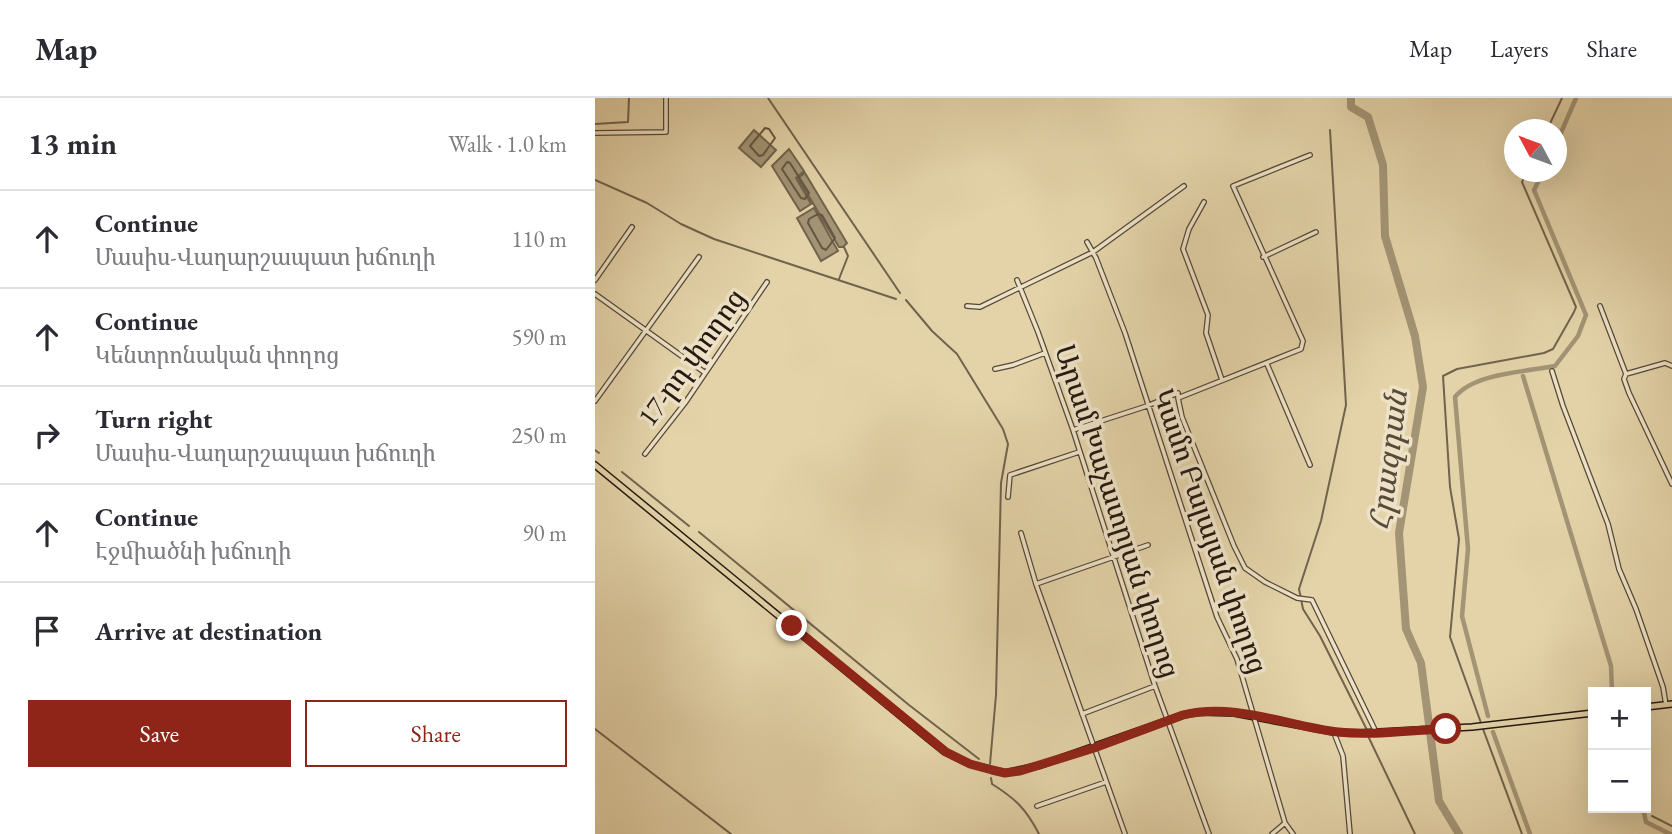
<!DOCTYPE html>
<meta charset="utf-8">
<style>
body{margin:0;font-family:"EB Garamond","Noto Serif Armenian",serif;background:#f2f2f3;color:#2b2b33}
.controls{position:absolute;right:21px;bottom:21px;display:grid;overflow:hidden;border-radius:0px;box-shadow:0 7px 28px #0002}
.controls button{width:63px;height:63px;display:grid;place-items:center;padding:0;border:0;border-bottom:2px solid #e1e1e2;background:#fff;color:#2b2b33;font:35px sans-serif}
.compass{position:absolute;left:909px;top:21px;width:63px;height:63px;border-radius:50%;background:#fff;box-shadow:0 7px 28px #0002;rotate:311deg}
.stop{position:absolute;width:21px;height:21px;margin:-16px;border:5px solid #8f2418;border-radius:50%;background:#fff}
.stop.end{background:#8f2418;border-color:#fff;box-shadow:0 2px 7px #0008}
.list{margin:0;padding:0;list-style:none}
h2{display:flex;justify-content:space-between;align-items:center;height:91px;margin:0;padding:0 28px;font-size:30px}
h2 small{font-size:23px;font-weight:400;color:#7c7c81}
.list li{display:grid;grid-template-columns:46px 1fr auto;gap:21px;align-items:center;box-sizing:border-box;height:98px;padding:0 28px;border-top:2px solid #e1e1e2}
.list b{display:block;font-size:26px;white-space:nowrap}
.list p{margin:0;font-size:23px;white-space:nowrap;color:#7c7c81}
.list em{font-size:23px;font-style:normal;color:#7c7c81}
.actions{display:flex;gap:14px;padding:21px 28px}
.actions a{flex:1;padding:16px 0;border:2px solid #8f2418;border-radius:0px;text-align:center;font-size:24px;color:#8f2418}
.actions .main{background:#8f2418;color:#fff}
.icon{flex:none;width:38px;height:38px;fill:none;stroke:currentColor;stroke-width:2;stroke-linecap:round;stroke-linejoin:round}
.map{position:relative;flex:none;width:1077px;height:736px;overflow:hidden}
header{display:flex;align-items:center;gap:42px;box-sizing:border-box;height:98px;padding:0 35px;background:#fff;border-bottom:2px solid #e1e1e2}
header strong{font-size:33px}
nav{display:flex;gap:38px;margin-inline-start:auto;font-size:24px}
main{display:flex}
aside{flex:1;background:#fff}
.map>svg:first-child{display:block}
.water{fill:#a39475;stroke:#71634d;stroke-width:2}
.lines{fill:none;stroke-linecap:round;stroke-linejoin:round}
.shore{stroke:#645643;stroke-width:2}
.stream{stroke:#71634d;stroke-width:2}
.canal{stroke:#a39475;stroke-width:4.5}
.river{stroke:#a39475;stroke-width:8}
.street-casing{stroke:#554837;stroke-width:6}
.primary-casing{stroke:#251911;stroke-width:8}
.street{stroke:#ede2c7;stroke-width:3.5}
.primary{stroke:#e4d3a9;stroke-width:5}
.route{stroke:#8f2418;stroke-width:9}
.labels{text-anchor:middle;dominant-baseline:central;stroke-width:7;stroke-linejoin:round;paint-order:stroke}
.street-label{font-size:28px;fill:#251911;stroke:#ede2c7}
.water-label{font-size:30px;font-style:italic;fill:#574a39;stroke:#ede2c7}
</style>
<header>
<strong>Map</strong>
<nav><a>Map</a><a>Layers</a><a>Share</a></nav>
</header>
<main>
<aside>
<h2>13 min<small>Walk · 1.0 km</small></h2>
<ul class="list">
<li><svg class="icon" aria-label="ahead" viewBox="0 0 24 24"><path d="M12 20V5M6 11l6-6 6 6"/></svg><div><b>Continue</b><p>Մասիս-Վաղարշապատ խճուղի</p></div><em>110 m</em></li>
<li><svg class="icon" aria-label="ahead" viewBox="0 0 24 24"><path d="M12 20V5M6 11l6-6 6 6"/></svg><div><b>Continue</b><p>Կենտրոնական փողոց</p></div><em>590 m</em></li>
<li><svg class="icon" aria-label="right" viewBox="0 0 24 24"><path d="M7 20v-9h11M14 6l5 5-5 5"/></svg><div><b>Turn right</b><p>Մասիս-Վաղարշապատ խճուղի</p></div><em>250 m</em></li>
<li><svg class="icon" aria-label="ahead" viewBox="0 0 24 24"><path d="M12 20V5M6 11l6-6 6 6"/></svg><div><b>Continue</b><p>Էջմիածնի խճուղի</p></div><em>90 m</em></li>
<li><svg class="icon" aria-label="arrive" viewBox="0 0 24 24"><path d="M6 21V4h12l-3 4 3 4H6"/></svg><div><b>Arrive at destination</b></div></li>
</ul>
<div class="actions"><a class="main">Save</a><a>Share</a></div>
</aside>
<div class="map">
<svg width="1077" height="736" viewBox="0 0 1077 736">
<rect width="100%" height="100%" fill="#e4d3a9"/>
<filter id="stains"><feTurbulence type="fractalNoise" baseFrequency=".00286" numOctaves="4"/><feColorMatrix values="0 0 0 0 .2 0 0 0 0 .09 0 0 0 0 .02 0 0 0 .5 -.17"/></filter>
<radialGradient id="worn" r=".72"><stop offset=".6" stop-color="#630" stop-opacity="0"/><stop offset="1" stop-color="#630" stop-opacity=".3"/></radialGradient>
<path class="water" d="M159,32L181,52L166,69L144,50Z
M194,51L209,73L201,80L216,106L205,113L177,68Z
M210,75L252,145L248,149H244L203,80Z
M219,110L243,153L226,163L202,120Z"/>
<g class="lines">
<path class="shore" d="M170,30L174,31L180,40L168,57L164,58L155,48Z
M192,64L195,65L214,95L210,101L206,100L187,71Z
M223,116L227,117L240,140L231,152L227,150L213,125L214,121Z"/>
<path class="stream" d="M173,0L305,195
M0,26L33,24L34,0
M735,32L751,307L726,423L704,491L708,511L725,538L771,630L773,638L820,736
M952,32L967,0
M0,82L52,105L86,126L119,141L301,201
M244,181L253,158L249,149
M311,202L337,233L362,256L408,331L413,346L406,385L401,597L395,666
M0,352L4,355
M27,374L94,428
M104,434L314,607L384,661
M886,625L855,539L864,441L855,389L848,278L862,271L949,255L958,251L979,214L981,209L927,84L932,74
M0,631L136,736
M888,631L927,736
M396,680L397,686C421,701 431,711 444,736
M1057,718L1077,728"/>
<path class="canal" d="M962,44L981,0
M928,278L1016,568L1017,594
M893,618L867,518L873,451L860,299C879,275 930,274 960,268L983,238L991,217L939,92L948,74
M898,634L935,736
M1048,710L1051,724L1075,736"/>
<path class="river" d="M756,0V9L773,19L788,67L790,138L820,238L828,289L804,435L811,531L826,565L844,703L864,736"/>
<g class="street-casing">
<path id="street" d="M0,35L71,34V0
M715,57L638,88L708,243L706,251L583,300L587,319L639,448L650,470L670,484L702,500L717,502L781,634
M609,104L594,131L588,151L613,217L611,235L627,282
M492,144L501,160L530,235L622,519L642,561L690,725L698,736
M668,159L721,134
M0,182L37,129
M422,182L443,234L478,332L560,588L614,736
M0,196L109,274
M372,208L385,209L498,154L589,88
M1005,208L1031,276L1029,281L1034,295L1077,386
M672,266L715,367
M400,271L418,267L450,255
M957,273L968,308L1013,426L1024,471L1041,511L1068,589L1071,607
M1031,276L1070,265L1077,268
M0,303L104,159
M478,332L552,308L583,295V300
M50,356L90,305L172,184
M413,399L415,377L484,354
M426,435L441,486L530,736
M441,486L553,447
M487,616L560,588
M739,635L748,658L755,736
M442,708L511,684
M677,736L690,725"/>
</g>
<g class="primary-casing">
<path id="primary" d="M0,367L336,643L350,654L375,666L410,675L446,667L588,617L604,614L639,615L739,634L766,635L877,629L998,615
M1051,609L1077,606"/>
</g>
<use href="#street" class="street"/>
<use href="#primary" class="primary"/>
</g>
<g class="lines">
<path class="route" d="M197,528L351,654L375,666L397,672L410,675L425,673L499,650L588,617C639,604 693,628 743,634C778,638 816,632 851,631"/>
</g>
<g class="labels">
<g class="street-label">
<text transform="translate(96 259) rotate(-54)">17-րդ փողոց</text>
<text transform="translate(523 413) rotate(72)">Արամ Խաչատրյան փողոց</text>
<text transform="translate(616 433) rotate(71)">Կամո Բալայան փողոց</text>
</g>
<g class="water-label">
<text transform="translate(793 362) rotate(-83)">Հրազդան</text>
</g>
</g>
<rect width="100%" height="100%" filter="url(#stains)"/>
<rect width="100%" height="100%" fill="url(#worn)"/>
</svg>
<div class="controls">
<button>+</button>
<button>−</button>
</div>
<svg class="compass" viewBox="-18 -18 36 36"><path d="M0-13l5 13h-10z" fill="#e53935"/><path d="M0 13l5-13h-10z" fill="#7c7c81"/></svg>
<div class="stop" style="left:851px;top:631px"></div>
<div class="stop end" style="left:197px;top:528px"></div>
</div>
</main>
